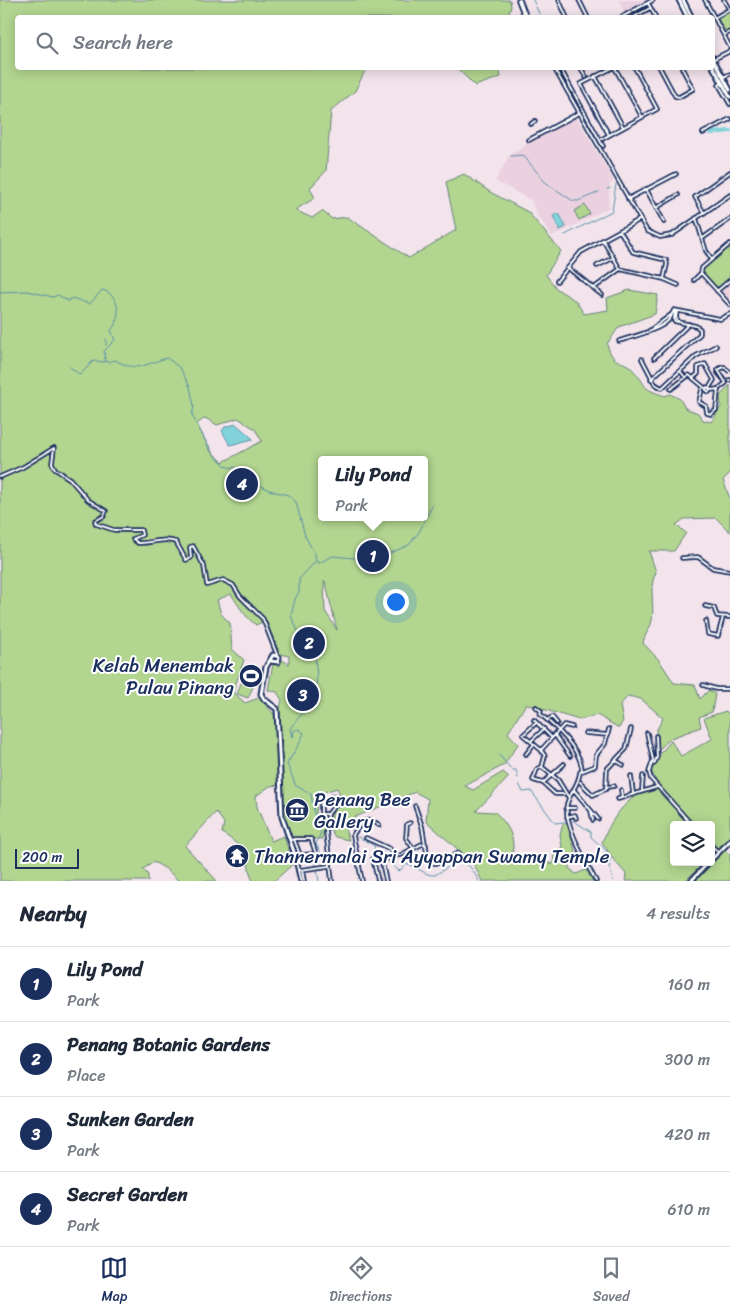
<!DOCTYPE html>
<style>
body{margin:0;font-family:Sriracha,sans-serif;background:#f2f2f3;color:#1f2937}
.controls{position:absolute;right:15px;bottom:15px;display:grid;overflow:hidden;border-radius:5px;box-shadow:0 2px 12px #0003}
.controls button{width:45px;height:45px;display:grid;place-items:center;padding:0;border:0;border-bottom:1px solid #e0e1e3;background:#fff;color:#1f2937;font:25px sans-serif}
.scale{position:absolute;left:15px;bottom:12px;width:64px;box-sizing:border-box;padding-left:5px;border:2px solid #1b2f5e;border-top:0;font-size:14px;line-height:18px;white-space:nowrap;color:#1b2f5e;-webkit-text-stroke:4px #fff;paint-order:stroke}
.you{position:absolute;left:395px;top:601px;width:18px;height:18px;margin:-12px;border:4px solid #fff;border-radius:50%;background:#1a73e8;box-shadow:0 0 0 8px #1a73e833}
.badge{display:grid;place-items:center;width:32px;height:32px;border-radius:50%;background:#1b2f5e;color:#fff;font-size:16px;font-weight:700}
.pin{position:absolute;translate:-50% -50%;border:2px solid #fff;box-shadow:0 1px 5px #0006}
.popup{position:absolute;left:318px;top:456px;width:110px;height:65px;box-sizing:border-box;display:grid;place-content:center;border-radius:5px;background:#fff;filter:drop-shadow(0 1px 4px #0005);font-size:16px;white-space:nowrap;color:#747a83}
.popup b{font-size:19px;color:#1f2937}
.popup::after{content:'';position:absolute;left:50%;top:100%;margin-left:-10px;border:10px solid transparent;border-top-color:#fff}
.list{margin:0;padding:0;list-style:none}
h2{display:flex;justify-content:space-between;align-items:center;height:65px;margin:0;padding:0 20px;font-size:21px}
h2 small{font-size:16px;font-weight:400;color:#747a83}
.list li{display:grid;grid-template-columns:32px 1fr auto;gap:15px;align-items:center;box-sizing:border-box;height:75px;padding:0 20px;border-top:1px solid #e0e1e3}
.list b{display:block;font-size:19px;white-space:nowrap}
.list p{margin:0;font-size:16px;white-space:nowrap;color:#747a83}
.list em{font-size:16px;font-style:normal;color:#747a83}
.icon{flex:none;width:28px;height:28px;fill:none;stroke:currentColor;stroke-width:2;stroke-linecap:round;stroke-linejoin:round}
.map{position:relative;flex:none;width:730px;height:881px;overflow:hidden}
.search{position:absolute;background:#fff;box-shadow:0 2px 12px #0003;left:15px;right:15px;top:15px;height:55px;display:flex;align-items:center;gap:12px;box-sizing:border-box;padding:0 18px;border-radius:5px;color:#747a83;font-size:19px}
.sheet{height:365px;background:#fff}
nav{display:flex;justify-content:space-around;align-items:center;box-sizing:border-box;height:70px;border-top:1px solid #e0e1e3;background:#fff;font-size:14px;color:#747a83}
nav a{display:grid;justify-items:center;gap:2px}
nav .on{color:#1b2f5e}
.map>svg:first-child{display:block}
.built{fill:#ebd1df}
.green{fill:#b2d590;stroke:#668277;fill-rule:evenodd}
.water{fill:#82d3d9;stroke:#5991a8}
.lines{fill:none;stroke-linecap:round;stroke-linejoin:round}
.stream{stroke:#5991a8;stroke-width:1}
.river{stroke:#82d3d9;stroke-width:4}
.street-casing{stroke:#1b2f5e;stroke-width:5.5}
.secondary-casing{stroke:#1b2f5e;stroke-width:7}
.street{stroke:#fff;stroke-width:2}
.secondary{stroke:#fff;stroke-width:3}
.street-bridge-casing{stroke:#1b2f5e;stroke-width:5.5;stroke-linecap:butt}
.street-bridge{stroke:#fff;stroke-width:2}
.labels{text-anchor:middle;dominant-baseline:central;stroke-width:4;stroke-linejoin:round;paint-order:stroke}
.poi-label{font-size:19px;fill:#1b2f5e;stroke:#fff;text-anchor:start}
</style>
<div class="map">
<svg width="730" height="881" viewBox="0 0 730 881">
<rect width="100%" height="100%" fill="#f3e4ec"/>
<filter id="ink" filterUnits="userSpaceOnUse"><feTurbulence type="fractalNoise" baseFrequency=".02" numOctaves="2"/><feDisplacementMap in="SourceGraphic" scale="10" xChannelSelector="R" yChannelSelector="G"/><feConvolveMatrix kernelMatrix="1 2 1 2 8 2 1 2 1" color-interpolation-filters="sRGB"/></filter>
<g filter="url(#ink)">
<path class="built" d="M619,0H647L624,12Z
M576,118L578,119L614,181L610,184L608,208L552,237L538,216L531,200L495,181L509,156L516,150Z
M730,277V303L716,286L719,287Z"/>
<path class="green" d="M0,0H510L511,7L507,18H18V68H364L366,69L355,91L331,111L326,171L310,188L315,198L295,210L312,218L322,211L332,219L347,217L409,258L456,230L446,182L464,174L490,192L528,212L561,251L546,275L557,289L576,301L584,314L608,310L607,298L629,290L658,295L655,314L619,327L607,344C614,368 622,357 633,370C650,388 638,387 665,396L670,394L680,399L685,408L698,413L703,420L711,422L721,407L720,396L730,385V473L723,480L730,499V532L716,518L684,519L676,525L686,533L674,551H649L656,572C648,588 655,603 652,620C651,628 644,635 643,643L659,660L674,683L695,685L700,699L709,690L715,694L712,712L699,717L701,727L671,738L657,751L656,731L663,718L641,699L628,696L620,705L623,721L619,728L597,715L579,720L526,704L508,733L518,744L504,765L465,786L473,790L503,772L509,777L476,811L495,812C508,825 516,837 512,856L553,864L554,854L562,847L560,835L563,824L567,823L576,854L568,858L569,868L576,874L586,870L593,881H482L473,863L426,821L428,799L415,792L353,818L345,829L349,840L335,837L330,829L332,814L343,800L337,788L317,794L316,817H327L322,839L292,838L284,816L279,711L282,700L277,692L268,690L273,664H277L282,660L289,664V656L280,654L266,620L256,625C245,617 239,606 231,594L217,600L221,614L230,623L232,649L244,660L233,692L245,703L259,698L275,715L280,785L270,786L256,796L257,807L271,841L284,836L293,864L274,881H253C249,873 249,866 247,858C243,847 231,839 222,833L224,823L216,812L185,846L217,881H179L166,869L154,862L143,869L148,875V881H0ZM205,418L217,425L238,418L255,429L262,441L223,462L211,451V448L206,442L197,424ZM322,460H424V517H322ZM324,581H325L337,630L325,611Z
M730,11V30L726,32L718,19Z
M457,68H499L501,77L475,86Z
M585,205L590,214L579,220L574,211Z
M730,245V277L719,287L716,286L703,272V270Z
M243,678L255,682L248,698L237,694Z
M726,711L730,716V837L711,856V825H674V862H705L685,881H625L626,874L613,859L602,842C615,811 628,798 657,783L649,766L671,741L681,756L712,739L704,718Z
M724,850L730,855V881H694Z"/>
<path class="water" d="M559,213L566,227L560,230L553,216Z
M236,424L253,439L230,445L222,431L225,427Z"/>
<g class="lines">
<path class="stream" d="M533,0L541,18
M511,156L523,155L545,182L573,201H578L599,192
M607,189L610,188
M565,235L612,211L616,184
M0,292L27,291L53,297L58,295L68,301L72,298L90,304L102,290C119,294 123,318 111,330L115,340L104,351L105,361L109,362L115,360C138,373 144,364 167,358L180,368L190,387L194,406L192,415L211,452L227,467L242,468L253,481L269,490L288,495L296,502L305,536L315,554L316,561L299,579V592L295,599L291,616L298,631L315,657L317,677L314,703C308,707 294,722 290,729L292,737L294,736L293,731L299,729L304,733C300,745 293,753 287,764L296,786L311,794L315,819L321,832L316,844L321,854L316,864L319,881
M106,339V345
M70,367L80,375L93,361L105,362
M374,556L386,555
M317,561L319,563L333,556L374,560L409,545L419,532L434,502
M499,755L512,770H516L518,778
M519,784L523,792L531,791L555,823L574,821L591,832V837L611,855L609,866L613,881
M358,837L375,846L374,849L384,854L386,859L399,871L407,864C418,866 424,876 435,875C445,870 460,855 471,868C474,872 476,877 479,881"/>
<path class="river" d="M711,133L730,131"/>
<g class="street-casing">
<path id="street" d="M518,0L525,18
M520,0L527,18
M559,0L567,18
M579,0L588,18
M705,0L730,47
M724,0L729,9
M648,3L656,18
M620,18L653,0
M632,18L650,8
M714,18L730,9
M724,35L730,32
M714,59L730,51
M554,68L647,231L660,237L672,235L730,195
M560,68L603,146
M581,68L586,77
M615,68L642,117
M660,68L675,96L679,97L693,89L682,68
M595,76L623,127
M723,77L730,74
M722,83L719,85L730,104
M531,124L535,121
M703,133L730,119
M609,135L581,84L612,68
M602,139L657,109L635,68
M529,140L579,113
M646,189L664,222
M628,199L676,174
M656,208L678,195
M704,213L695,197L730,172
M696,218L706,251L712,259
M620,231L633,252L666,260L667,264L664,278
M703,238L730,219
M603,240L620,269L664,279L678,285
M597,266L613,258
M568,268L602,295
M701,273L730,305
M694,280L701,273L702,268L730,244
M557,281L581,252L639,220
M594,288L620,269
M717,291L730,280
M677,311L676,318L679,322
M649,331L672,314L674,310L720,319L730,314
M619,341C631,337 670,328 672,314
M654,358L689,324
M642,359L655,384L662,388L696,356L716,346
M724,367L720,368L718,373L725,381L730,380
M680,371L684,376
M693,378L698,374V367L705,364L714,380L709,388
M651,379L700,334V329L696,326L674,321L675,310
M707,387L710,389L709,392L706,390Z
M671,389L689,375L706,389
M702,389L699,402L706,406L707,413L711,414L716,410L718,389L711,390
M0,477L23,467L54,448L52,463L55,469L70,479L88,500L106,511L104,516L95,521L96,524L114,530H141L142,535L133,539L138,543C152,544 162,537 176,542L186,560L191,558L190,547L193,546L204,566L207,585L223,580L233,585L240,596L263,619L277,655
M682,558L698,557L713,568L730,571
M705,606L714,608L717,616L730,617
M706,621L708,634L718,636L723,617
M703,685L716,689H730
M536,707L541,711L540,714C556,727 581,749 582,770
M534,720L551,737
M547,720L552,717L557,723
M536,723L523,735L541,750L545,756L542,767L537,769L533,780L543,783L555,794H564
M585,733L608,735
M647,733L653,760L649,772L651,779L692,825
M554,734L570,756
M531,741L544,729
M541,750L564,725L572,727
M526,754L534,744
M615,760L623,765
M654,764L657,757L656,736
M542,767L558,780L569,798
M631,776L633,793
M580,782L593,795L606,789L607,769L626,749L631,729
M543,783L564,764
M607,787L614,786
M574,790L598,819
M621,790L622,797
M642,790L643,776
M333,796L338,797V801L328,814H321V804L326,803Z
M618,799L657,787
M415,806L422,826L425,844
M566,808H575
M591,811L593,820
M328,814L326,832L332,881
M567,817L575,815L576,818
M410,823L407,824L406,838L413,848
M366,838L390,849L396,856
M290,841L294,839L300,855L316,854L311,839H294
M711,845L719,853
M373,859L378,881
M300,870L329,866
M302,870L304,881
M362,881L353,835C360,823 366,815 379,825
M386,881L382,863L389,856L401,855L422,844L426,845L427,858L433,863H440L459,853
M596,881C587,865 563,822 567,804C570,792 579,785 580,772L595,766L596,755L605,744L609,729"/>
</g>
<g class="secondary-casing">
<path id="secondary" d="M679,0L688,18
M683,0L692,18
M712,57L730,90
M712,65L730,97
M271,661L278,662L279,657L273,655L266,667L261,694L264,699L277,709L282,817L295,855L301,881
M711,860L730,841
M691,881L709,862"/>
</g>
<use href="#street" class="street"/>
<use href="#secondary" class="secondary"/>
<g class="street-bridge-casing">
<path id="street-bridge" d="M718,389L726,383L718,370L724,367L730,372"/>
</g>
<use href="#street-bridge" class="street-bridge"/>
</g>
</g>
<defs>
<g id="stadium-disc" transform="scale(1.25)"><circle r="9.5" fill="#1b2f5e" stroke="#fff"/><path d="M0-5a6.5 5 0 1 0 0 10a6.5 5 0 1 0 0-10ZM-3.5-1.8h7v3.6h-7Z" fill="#fff"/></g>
<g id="museum-disc" transform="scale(1.25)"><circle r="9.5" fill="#1b2f5e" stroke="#fff"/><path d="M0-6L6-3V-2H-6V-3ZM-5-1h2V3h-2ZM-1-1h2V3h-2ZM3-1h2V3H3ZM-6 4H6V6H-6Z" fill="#fff"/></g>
<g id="temple-disc" transform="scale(1.25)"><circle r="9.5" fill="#1b2f5e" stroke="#fff"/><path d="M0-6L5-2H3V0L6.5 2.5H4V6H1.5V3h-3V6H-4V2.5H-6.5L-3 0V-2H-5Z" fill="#fff"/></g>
</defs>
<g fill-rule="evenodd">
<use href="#stadium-disc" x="251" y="676"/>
<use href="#museum-disc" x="297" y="810"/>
<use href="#temple-disc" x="237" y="856"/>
</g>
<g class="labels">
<g class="poi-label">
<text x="234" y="665" text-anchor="end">Kelab Menembak<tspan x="234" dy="22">Pulau Pinang</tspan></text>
<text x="314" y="799">Penang Bee<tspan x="314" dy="22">Gallery</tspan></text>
<text x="254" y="856">Thannermalai Sri Ayyappan Swamy Temple</text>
</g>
</g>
</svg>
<div class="controls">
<button><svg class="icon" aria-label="layers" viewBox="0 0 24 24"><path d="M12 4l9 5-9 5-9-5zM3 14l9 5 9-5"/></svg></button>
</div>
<div class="scale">200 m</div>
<div class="you"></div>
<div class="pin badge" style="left:373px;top:556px">1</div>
<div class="popup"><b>Lily Pond</b>Park</div>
<div class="pin badge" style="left:309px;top:643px">2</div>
<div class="pin badge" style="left:303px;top:695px">3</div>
<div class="pin badge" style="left:242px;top:484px">4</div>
<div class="search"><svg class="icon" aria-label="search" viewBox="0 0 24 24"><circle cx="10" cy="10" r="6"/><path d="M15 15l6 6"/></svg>Search here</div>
</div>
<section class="sheet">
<h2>Nearby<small>4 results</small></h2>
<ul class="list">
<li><span class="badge">1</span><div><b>Lily Pond</b><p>Park</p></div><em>160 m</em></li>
<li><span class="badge">2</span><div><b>Penang Botanic Gardens</b><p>Place</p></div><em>300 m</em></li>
<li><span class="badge">3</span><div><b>Sunken Garden</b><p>Park</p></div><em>420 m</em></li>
<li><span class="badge">4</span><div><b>Secret Garden</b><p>Park</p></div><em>610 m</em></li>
</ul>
</section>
<nav>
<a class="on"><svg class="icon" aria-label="map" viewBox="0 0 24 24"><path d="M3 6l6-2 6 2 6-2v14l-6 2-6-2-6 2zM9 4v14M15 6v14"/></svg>Map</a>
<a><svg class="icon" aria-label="directions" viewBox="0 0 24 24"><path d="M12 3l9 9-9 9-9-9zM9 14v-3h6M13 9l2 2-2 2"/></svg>Directions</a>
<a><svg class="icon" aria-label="saved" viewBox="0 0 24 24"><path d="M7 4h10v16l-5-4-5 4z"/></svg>Saved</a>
</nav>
